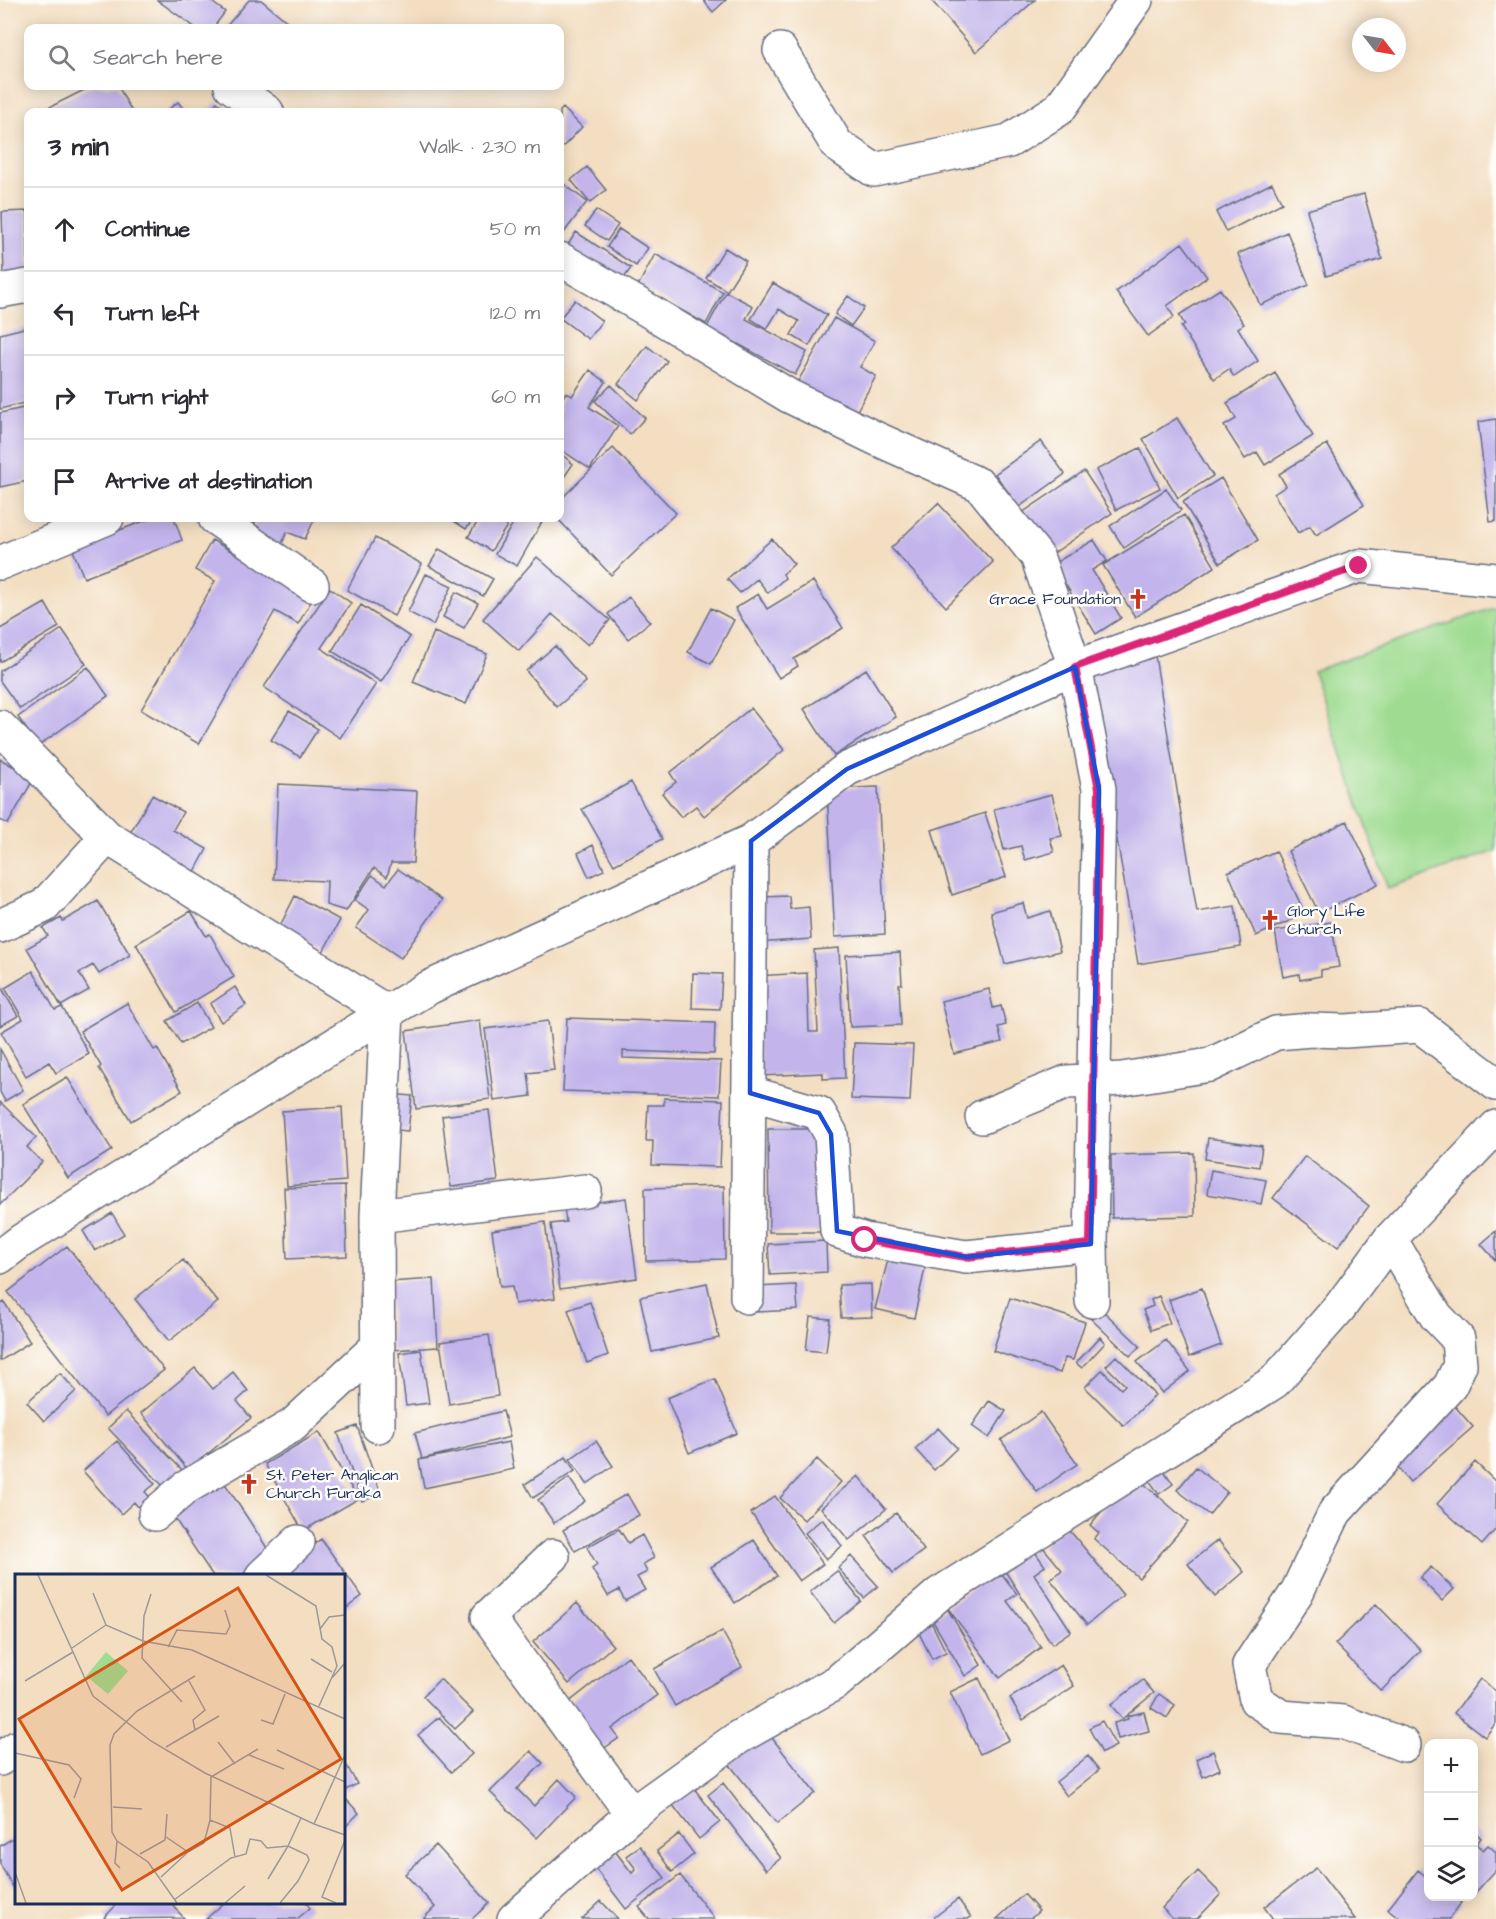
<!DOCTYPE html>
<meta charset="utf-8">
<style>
body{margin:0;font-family:"Architects Daughter",sans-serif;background:#f2f2f3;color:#2b2b33}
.controls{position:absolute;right:18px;bottom:18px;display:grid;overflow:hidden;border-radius:12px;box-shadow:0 3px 15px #0003}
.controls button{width:54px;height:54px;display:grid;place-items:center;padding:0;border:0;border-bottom:2px solid #e1e1e2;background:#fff;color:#2b2b33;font:30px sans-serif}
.compass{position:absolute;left:1352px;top:18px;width:54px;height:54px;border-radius:50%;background:#fff;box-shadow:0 3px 15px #0003;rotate:121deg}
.stop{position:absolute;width:18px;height:18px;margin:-14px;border:4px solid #db2777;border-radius:50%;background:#fff}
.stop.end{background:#db2777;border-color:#fff;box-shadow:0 2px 6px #0008}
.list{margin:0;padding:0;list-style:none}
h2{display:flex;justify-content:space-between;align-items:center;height:78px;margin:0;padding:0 24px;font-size:26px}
h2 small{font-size:20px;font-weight:400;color:#7c7c81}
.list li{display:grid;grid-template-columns:39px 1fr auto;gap:18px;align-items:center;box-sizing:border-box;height:84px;padding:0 24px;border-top:2px solid #e1e1e2}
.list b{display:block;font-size:22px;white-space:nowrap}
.list em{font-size:20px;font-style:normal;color:#7c7c81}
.icon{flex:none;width:33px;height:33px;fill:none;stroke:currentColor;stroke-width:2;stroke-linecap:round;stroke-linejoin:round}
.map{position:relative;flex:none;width:1496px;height:1919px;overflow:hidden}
.search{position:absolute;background:#fff;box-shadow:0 3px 15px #0003;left:24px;top:24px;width:540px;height:66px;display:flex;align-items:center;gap:15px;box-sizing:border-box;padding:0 21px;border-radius:12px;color:#7c7c81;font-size:22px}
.panel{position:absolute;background:#fff;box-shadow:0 3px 15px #0003;left:24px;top:108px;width:540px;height:414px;border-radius:12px}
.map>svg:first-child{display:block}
.green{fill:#9fdc91;stroke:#5d8678;stroke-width:1.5}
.building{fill:#c3b5ec}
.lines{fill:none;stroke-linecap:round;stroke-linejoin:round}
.minor-casing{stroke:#676c81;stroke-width:36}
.minor{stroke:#fff;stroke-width:33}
.route{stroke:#db2777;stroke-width:8}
.marked{fill:none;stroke:#1d4ed8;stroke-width:4.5;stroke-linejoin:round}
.labels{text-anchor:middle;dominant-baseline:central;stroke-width:5;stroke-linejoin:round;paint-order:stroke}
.poi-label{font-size:16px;fill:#1b2f5e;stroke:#fdfcf7;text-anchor:start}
.inset-road{fill:none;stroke:#9d9899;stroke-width:1.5}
.view{fill:#d45514;fill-opacity:0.15;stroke:#d45514;stroke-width:3}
.inset-edge{fill:none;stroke:#1b2f5e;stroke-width:3}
</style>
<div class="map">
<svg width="1496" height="1919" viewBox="0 0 1496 1919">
<rect width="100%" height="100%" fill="#fdfcf7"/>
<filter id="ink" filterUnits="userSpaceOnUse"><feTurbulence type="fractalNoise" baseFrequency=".0167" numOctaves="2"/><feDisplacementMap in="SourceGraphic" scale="12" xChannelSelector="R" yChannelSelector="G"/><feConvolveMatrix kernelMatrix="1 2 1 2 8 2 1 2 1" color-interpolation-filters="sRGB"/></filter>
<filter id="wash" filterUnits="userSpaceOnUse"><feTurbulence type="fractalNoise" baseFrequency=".008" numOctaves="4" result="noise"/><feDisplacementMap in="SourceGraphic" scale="24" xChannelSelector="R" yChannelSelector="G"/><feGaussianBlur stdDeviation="1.35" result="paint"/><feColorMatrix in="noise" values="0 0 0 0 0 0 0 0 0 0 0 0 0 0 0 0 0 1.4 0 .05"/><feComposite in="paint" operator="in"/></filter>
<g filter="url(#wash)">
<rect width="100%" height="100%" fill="#f3dec1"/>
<path class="green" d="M1496,607V851L1388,889L1313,671Z"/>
<g id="blocks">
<path class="building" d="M157,0H209L225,12L213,28H196Z
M249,0H261L295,28H225Z
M703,0H726L713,12Z
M931,0H1035L976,52Z
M92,86H118L132,112H48L46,109Z
M178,102L186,112H165Z
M217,102L230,112H208Z
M563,108L582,127L560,150V111Z
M587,167L606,190L590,203L571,180Z
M1272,183L1282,203L1226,232L1216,212Z
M564,184L587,202L560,238V190Z
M1364,194L1382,259L1326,276L1307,210Z
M596,210L618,225L607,241L585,226Z
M28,211V273L4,274L2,212Z
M619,229L648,248L636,266L607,247Z
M576,232L631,268L618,287L564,251Z
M1287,232L1309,285L1260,305L1238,254Z
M1182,243L1207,277L1167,306L1174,317L1148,336L1116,292Z
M725,248L746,261L727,291L706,278Z
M655,254L723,292L706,324L638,286Z
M773,283L827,315L809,346L791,335L799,321L779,309L767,329L751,319Z
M1220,289L1244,324L1238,328L1258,361L1234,377L1229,369L1214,379L1181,327L1185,325L1179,315Z
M726,292L753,306L746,319L807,352L795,375L707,327Z
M848,296L864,308L851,326L835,314Z
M575,300L602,321L588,339L560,318Z
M834,318L875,341L860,367L876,376L854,416L797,383Z
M28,327V402L0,409V334Z
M647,346L667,361L638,400L618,384Z
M590,370L606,382L589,407L618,426L590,469L560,449V402L566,392L572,396Z
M1275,373L1313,436L1265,465L1257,452L1245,459L1224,426L1236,419L1227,403Z
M611,385L645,418L630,434L595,401Z
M28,407V481L0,487V413Z
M1177,418L1213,476L1178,498L1143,439Z
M1496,419V521L1490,522L1478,422Z
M1041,441L1065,474L1019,507L995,474Z
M1327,444L1364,505L1316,535L1310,526L1298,533L1274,494L1286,486L1279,474Z
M613,448L676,513L611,575L557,518H560V500Z
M1140,448L1160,488L1116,510L1096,470Z
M560,453L573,464L560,483Z
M1084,471L1112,513L1051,555L1022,513Z
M1221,478L1258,540L1220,563L1183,502Z
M1166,489L1181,510L1124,548L1110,526Z
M938,503L993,562L946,607L891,548Z
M1184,515L1215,567L1135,617L1103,565Z
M152,518H174L182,540L84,578L72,548Z
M257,518H315L305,539L287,532L281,546L251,533Z
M449,518H474L466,529Z
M480,518H512L491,551L468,537Z
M516,518H544L517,566L495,554Z
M375,538L422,564L394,616L347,590Z
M772,539L794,564L783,574L785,578L768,593L757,579L740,593L727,579Z
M212,540L313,598L298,624L275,611L199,744L141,710L215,581L195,570Z
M1094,540L1107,561L1092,570L1121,618L1096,634L1053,564Z
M439,549L493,579L483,596L429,566Z
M537,557L610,620L588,645L552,614L519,651L483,619Z
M426,574L452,586L433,625L408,612Z
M813,581L843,628L794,659L798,666L779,678L735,608L758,594L767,609Z
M330,588L351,603L321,648L376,684L340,738L264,687Z
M456,592L478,603L464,628L443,617Z
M629,597L650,622L628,639L608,614Z
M45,603L59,627L0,662V629Z
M361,605L410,637L381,682L332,651Z
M711,608L734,620L711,664L688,652Z
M62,629L86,664L20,709L0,681V671Z
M434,632L487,654L466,704L413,682Z
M555,646L586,682L557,707L526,671Z
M1155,656L1197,912L1235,906L1241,947L1138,964L1088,667Z
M88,667L108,696L38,746L18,717Z
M866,669L896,717L834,756L804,709Z
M751,708L784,750L704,816L696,806L681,817L662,793L676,782L670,773Z
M289,711L318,729L300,757L271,740Z
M0,759L34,778L8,824L0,820Z
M631,782L662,839L614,865L582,809Z
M278,784L417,791L413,863H391L387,877L374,868L346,911L326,905L327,881L274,879Z
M878,787L885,934L835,937L827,789Z
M1052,794L1062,836L1050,838L1054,852L1025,860L1021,846L1004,850L994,809Z
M152,795L183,812L173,830L207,849L193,875L127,838Z
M985,813L1006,877L952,895L932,830Z
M1347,821L1378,884L1319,913L1288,851Z
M593,845L604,870L589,877L578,853Z
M1276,851L1305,914L1256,936L1228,872Z
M398,869L442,900L401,958L356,928L369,910L355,900L372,875L386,885Z
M295,896L340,920L323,952L279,928Z
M789,896L790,909L809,907L811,939L757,943L761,897Z
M98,901L130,955L99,974L93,965L79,973L89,990L61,1006L27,948L48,936L43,928L61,918L63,921Z
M1023,903L1027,918L1050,911L1060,951L1005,964L991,912Z
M191,911L206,936L210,934L234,977L176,1012L136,944Z
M1331,922L1339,967L1321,970V976L1300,980L1299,974L1283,977L1275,931Z
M839,948L845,1078L823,1079V1073L760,1076L755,976L807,973L809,1032H818L814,950Z
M900,952L902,984H899L901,1025L850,1027L846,955Z
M33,971L55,1010L62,1007L89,1054L56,1073L49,1062L26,1076L1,1032L23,1019L5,988Z
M693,973L722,974L720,1009L692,1008Z
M0,985L18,1016L0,1026Z
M235,987L246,1005L221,1022L210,1004Z
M989,989L993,1008L1001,1006L1006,1025L998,1027L1002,1042L954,1054L941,1001Z
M127,1003L154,1050L157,1048L182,1091L131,1121L99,1068L101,1066L80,1031Z
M197,1003L211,1027L181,1044L167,1021Z
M567,1018L715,1023L714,1054L623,1051V1058L721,1061L719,1096L563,1091Z
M480,1020L490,1099L416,1109L406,1031Z
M548,1021L554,1070L528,1073L531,1096L494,1101L485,1029Z
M854,1043L913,1045L910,1101L851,1099Z
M0,1049L23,1090L5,1101L0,1092Z
M67,1077L112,1150L68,1178L23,1104Z
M390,1094L412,1096L408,1131L386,1129Z
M664,1098L723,1100L720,1167L652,1165L653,1141H646L648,1105H664Z
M0,1102L36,1137L27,1147L42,1162L0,1205Z
M342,1107L346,1181L287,1186L282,1111Z
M489,1110L498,1181L451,1187L442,1116Z
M768,1129H820V1232H769Z
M1208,1138L1262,1146L1259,1167L1205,1159Z
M1194,1153L1195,1216L1112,1218L1111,1155Z
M1305,1156L1369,1206L1338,1247L1273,1198Z
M1211,1170L1266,1180L1261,1204L1207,1194Z
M345,1186L347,1256L287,1259L284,1188Z
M724,1186L725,1259L646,1261L645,1188Z
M626,1198L637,1278L560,1289L551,1224L566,1222L564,1207Z
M112,1213L124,1234L95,1251L83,1231Z
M545,1222L555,1298L515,1304L512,1286L500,1287L492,1230Z
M1496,1231V1261L1481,1244Z
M826,1241L827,1272L770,1275L768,1244Z
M67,1246L164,1370L105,1416L8,1292Z
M889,1256L926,1264L914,1318L875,1309Z
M183,1260L218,1302L169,1341L135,1299Z
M434,1279L438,1347L392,1350L389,1282Z
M707,1283L719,1338L652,1352L640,1297Z
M871,1284L872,1317L841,1318L839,1285Z
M796,1285L798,1310L756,1312L755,1287Z
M1202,1288L1221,1345L1189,1357L1169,1300Z
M1159,1296L1170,1323L1151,1330L1143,1310L1153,1306L1151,1300Z
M1010,1298L1085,1322L1073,1360L1065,1358L1060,1373L993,1351Z
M4,1302L30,1342L0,1361V1305Z
M590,1302L608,1355L587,1363L568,1310Z
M1098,1306L1140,1346L1130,1356L1088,1316Z
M810,1317L830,1319L826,1352L806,1350Z
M489,1335L498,1396L449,1404L440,1342Z
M1100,1337L1105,1343L1082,1368L1076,1363Z
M1166,1340L1190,1371L1162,1393L1137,1362Z
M421,1350L429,1403L406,1406L399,1353Z
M1116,1356L1155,1395L1124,1426L1085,1387L1102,1370L1121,1389L1125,1385L1106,1366Z
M195,1368L213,1389L233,1372L248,1391L237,1401L251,1418L188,1470L141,1413Z
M60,1373L76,1391L44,1421L27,1402Z
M715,1379L737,1433L689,1453L667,1398Z
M989,1401L1006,1411L989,1438L972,1426Z
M1452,1403L1473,1427L1410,1482L1389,1458Z
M126,1411L182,1470L164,1487L108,1428Z
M503,1411L510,1437L422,1459L415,1433Z
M1041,1412L1077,1464L1037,1492L1001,1440Z
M357,1426L381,1494L362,1501L338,1433Z
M938,1428L957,1448L934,1470L915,1449Z
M319,1432L358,1499L303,1531L265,1464Z
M117,1441L155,1484L145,1492L150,1497L138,1507L134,1502L121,1514L83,1471Z
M596,1441L613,1466L587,1484L570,1459Z
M509,1442L514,1469L424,1488L419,1460Z
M566,1457L575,1471L533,1498L525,1484Z
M817,1459L841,1482L804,1520L780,1498Z
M1475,1462L1496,1482V1529L1482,1545L1437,1504Z
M1161,1466L1173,1484L1159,1494L1146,1476Z
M1196,1467L1227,1492L1209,1515L1177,1490Z
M1133,1474L1188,1522L1139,1578L1094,1539L1099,1533L1090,1525Z
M858,1476L886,1509L849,1540L821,1508Z
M569,1478L585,1501L554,1523L538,1500Z
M222,1479L271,1554L240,1576H213L171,1513Z
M627,1494L639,1515L575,1551L563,1530Z
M775,1496L823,1564L799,1581L751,1513Z
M896,1513L924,1550L893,1573L866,1536Z
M822,1519L842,1546L826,1559L805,1533Z
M1066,1526L1123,1595L1087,1625L1050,1579L1062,1570L1042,1546Z
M619,1529L628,1543L642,1535L654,1558L643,1564L647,1572L637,1577L645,1590L625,1601L619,1590L608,1596L592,1569L597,1565L587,1547Z
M321,1539L362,1596L344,1610V1576H271Z
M754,1540L777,1576L735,1603L711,1567Z
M1218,1540L1244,1572L1215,1597L1188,1564Z
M1033,1549L1045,1566L1034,1574L1071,1631L1052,1644L1003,1568Z
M851,1556L878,1586L864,1598L838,1568Z
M1431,1567L1454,1589L1442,1601L1420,1578Z
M999,1570L1017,1594L1007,1601L1041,1647L1000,1678L947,1607Z
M837,1571L861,1601L834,1623L810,1592Z
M577,1603L613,1646L569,1684L533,1642Z
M1376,1604L1421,1650L1381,1691L1335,1644Z
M947,1608L981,1665L965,1676L931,1618Z
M929,1618L946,1652L932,1659L915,1625Z
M722,1631L742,1667L675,1706L654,1669Z
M628,1656L657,1695L612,1729L619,1738L603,1749L568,1703Z
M1061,1665L1074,1686L1023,1720L1010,1698Z
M979,1678L1009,1740L980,1754L950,1692Z
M440,1679L473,1712L455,1729L423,1696Z
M1480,1679L1496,1691V1723L1485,1737L1454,1713Z
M1143,1680L1154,1693L1122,1719L1111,1705Z
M1159,1694L1175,1705L1167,1718L1151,1708Z
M1144,1712L1149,1731L1118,1739L1114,1723L1128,1719L1127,1716Z
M439,1717L472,1754L451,1772L418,1735Z
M1102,1721L1116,1746L1102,1753L1089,1728Z
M765,1729L815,1793L777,1824L726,1760Z
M531,1751L543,1763L517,1789L534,1806L559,1779L576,1797L537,1838L490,1792Z
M1213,1751L1220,1769L1203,1777L1196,1759Z
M1088,1756L1099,1770L1067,1796L1056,1782Z
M347,1766L357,1784L344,1791V1768Z
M723,1783L781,1858L766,1870L708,1795Z
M693,1787L720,1822L699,1839L672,1804Z
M344,1797L359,1813L344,1828Z
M1474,1831L1481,1838L1476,1844L1483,1850L1488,1845L1496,1852V1870L1474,1894Z
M618,1833L625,1843L615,1851L632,1873L636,1869L626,1856L640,1846L665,1878L626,1909L587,1858Z
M679,1834L694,1854L672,1872L657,1851Z
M16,1836V1885L13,1887L0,1864V1846Z
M436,1845L489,1903L472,1919H423L435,1907L405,1874Z
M1316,1868L1355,1919H1273L1264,1907Z
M1418,1870L1428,1878V1896H1452L1461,1903L1449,1919H1401L1388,1909Z
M1198,1871L1221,1894L1197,1919H1173L1162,1908Z
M680,1875L715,1919H649L639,1907Z
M1024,1894L1039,1911L1030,1919H997Z
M958,1899L971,1917L968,1919H932Z
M601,1901L618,1919H582Z
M119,1902H169L184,1918L103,1919Z
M225,1902H306L310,1908L297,1919H206Z"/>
</g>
</g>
<g filter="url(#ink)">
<use href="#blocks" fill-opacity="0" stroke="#676c81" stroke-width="1.5"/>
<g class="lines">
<g class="minor-casing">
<path id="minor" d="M780,50L837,145L874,170L1009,141L1059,109L1136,0
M231,86L267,112
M560,259L641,306L789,396L875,438L980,485L1037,556L1075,667L1099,789L1091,1244L1092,1301
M0,291L28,286
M215,518L312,585
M0,563L107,518
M0,727L107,837
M0,926L44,906L107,837L387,1012L377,1216L378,1426
M750,1093L819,1113L831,1134L837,1231L865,1240L966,1257L1091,1244
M982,1117L1067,1082L1122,1079L1210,1065L1276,1033L1311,1030L1345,1031L1420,1026L1496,1084
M377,1216L585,1191
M1390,1239L1436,1316L1458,1339L1460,1365L1450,1386L1335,1512L1297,1592L1249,1665L1256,1700L1281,1717L1343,1722L1404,1745
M0,1257L21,1241L387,1012L428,988L751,841L847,769L1075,667L1359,566L1496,580
M747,1297L751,841
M155,1514L185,1488L293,1425L378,1346
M553,1556L488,1617L632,1814
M262,1576L298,1542
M0,1759L16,1748
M514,1919L632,1814L739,1737L837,1682L939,1594L1274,1382L1340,1307L1390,1239L1496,1127"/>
</g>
<use href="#minor" class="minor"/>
</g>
</g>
<g class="lines" filter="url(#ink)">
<path class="route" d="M865,1240L966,1257L1090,1244L1099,789L1075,667L1359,566"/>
</g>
<path class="marked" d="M1075,667L1099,789L1091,1244L966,1257L837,1231L831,1134L819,1113L750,1093L751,841L847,769Z"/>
<defs>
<g id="church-bare" transform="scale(1.62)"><path d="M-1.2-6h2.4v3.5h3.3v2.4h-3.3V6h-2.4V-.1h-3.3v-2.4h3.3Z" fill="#c8321e" stroke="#fdfcf7" stroke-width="2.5" paint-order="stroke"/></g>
</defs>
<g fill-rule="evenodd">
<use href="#church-bare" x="1138" y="599"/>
<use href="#church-bare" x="1270" y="920"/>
<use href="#church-bare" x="249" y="1484"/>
</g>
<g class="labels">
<g class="poi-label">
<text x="1121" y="599" text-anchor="end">Grace Foundation</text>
<text x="1287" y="911">Glory Life<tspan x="1287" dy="18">Church</tspan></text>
<text x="266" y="1475">St. Peter Anglican<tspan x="266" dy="18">Church Furaka</tspan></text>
</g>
</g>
<g transform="translate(15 1574)">
<rect width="330" height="330" fill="#f3dec1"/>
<path d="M91,78L113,97L93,120L71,102Z" fill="#9fdc91"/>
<path class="inset-road" d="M23,1L78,122L136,167L190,199L299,250L330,181M251,1L301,32L307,65L317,73L322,92L304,132M78,19L91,51M136,20L129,42L127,84L167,128M305,55L314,43L330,41M153,73L162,56L211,60L215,52L210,36M57,74L91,51L128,67L177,76L330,145M296,85L317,98M317,104L330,89M10,107L58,78M174,107L190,136L178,146L180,156M246,146L258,150L270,120M203,168L220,190M151,173L204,142M262,176L330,208M0,179L54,191L66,205L59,224M234,181L269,195M98,233L127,235M0,248V277M299,250L330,261M151,263L173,278M102,267L100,289L105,294M125,280L150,266L152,240M220,283L215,254L195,246L196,203L243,175M0,298L11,329M146,303L173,278L189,269L195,246M253,305L273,272L292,281L294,286L283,307L265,329M159,326L216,284L231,280L235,265L246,267L252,274L273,272L286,244M162,329L133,288L102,267L97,258L95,171L99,160L122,137L180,102M210,329L230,312M321,329L307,323L330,266"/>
<path class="view" d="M223,14L326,185L107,316L4,145Z"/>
<rect width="330" height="330" class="inset-edge"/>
</g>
</svg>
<div class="controls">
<button>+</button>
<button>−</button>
<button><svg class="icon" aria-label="layers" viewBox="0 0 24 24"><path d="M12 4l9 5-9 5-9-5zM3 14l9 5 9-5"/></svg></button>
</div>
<svg class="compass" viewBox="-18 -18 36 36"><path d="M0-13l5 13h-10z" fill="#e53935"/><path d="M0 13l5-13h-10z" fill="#7c7c81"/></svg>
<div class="stop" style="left:865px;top:1240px"></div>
<div class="stop end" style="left:1359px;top:566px"></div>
<div class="search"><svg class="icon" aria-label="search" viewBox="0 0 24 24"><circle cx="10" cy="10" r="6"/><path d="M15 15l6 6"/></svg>Search here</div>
<section class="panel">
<h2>3 min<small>Walk · 230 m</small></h2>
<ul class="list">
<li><svg class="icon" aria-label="ahead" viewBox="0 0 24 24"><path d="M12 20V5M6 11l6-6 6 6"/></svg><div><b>Continue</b></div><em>50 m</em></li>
<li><svg class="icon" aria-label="left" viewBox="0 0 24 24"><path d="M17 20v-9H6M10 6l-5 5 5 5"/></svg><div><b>Turn left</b></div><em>120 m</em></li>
<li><svg class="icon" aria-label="right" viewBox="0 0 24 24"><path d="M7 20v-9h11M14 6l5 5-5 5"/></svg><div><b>Turn right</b></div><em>60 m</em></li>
<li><svg class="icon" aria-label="arrive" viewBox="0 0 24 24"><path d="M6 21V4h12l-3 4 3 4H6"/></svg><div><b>Arrive at destination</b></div></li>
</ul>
</section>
</div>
